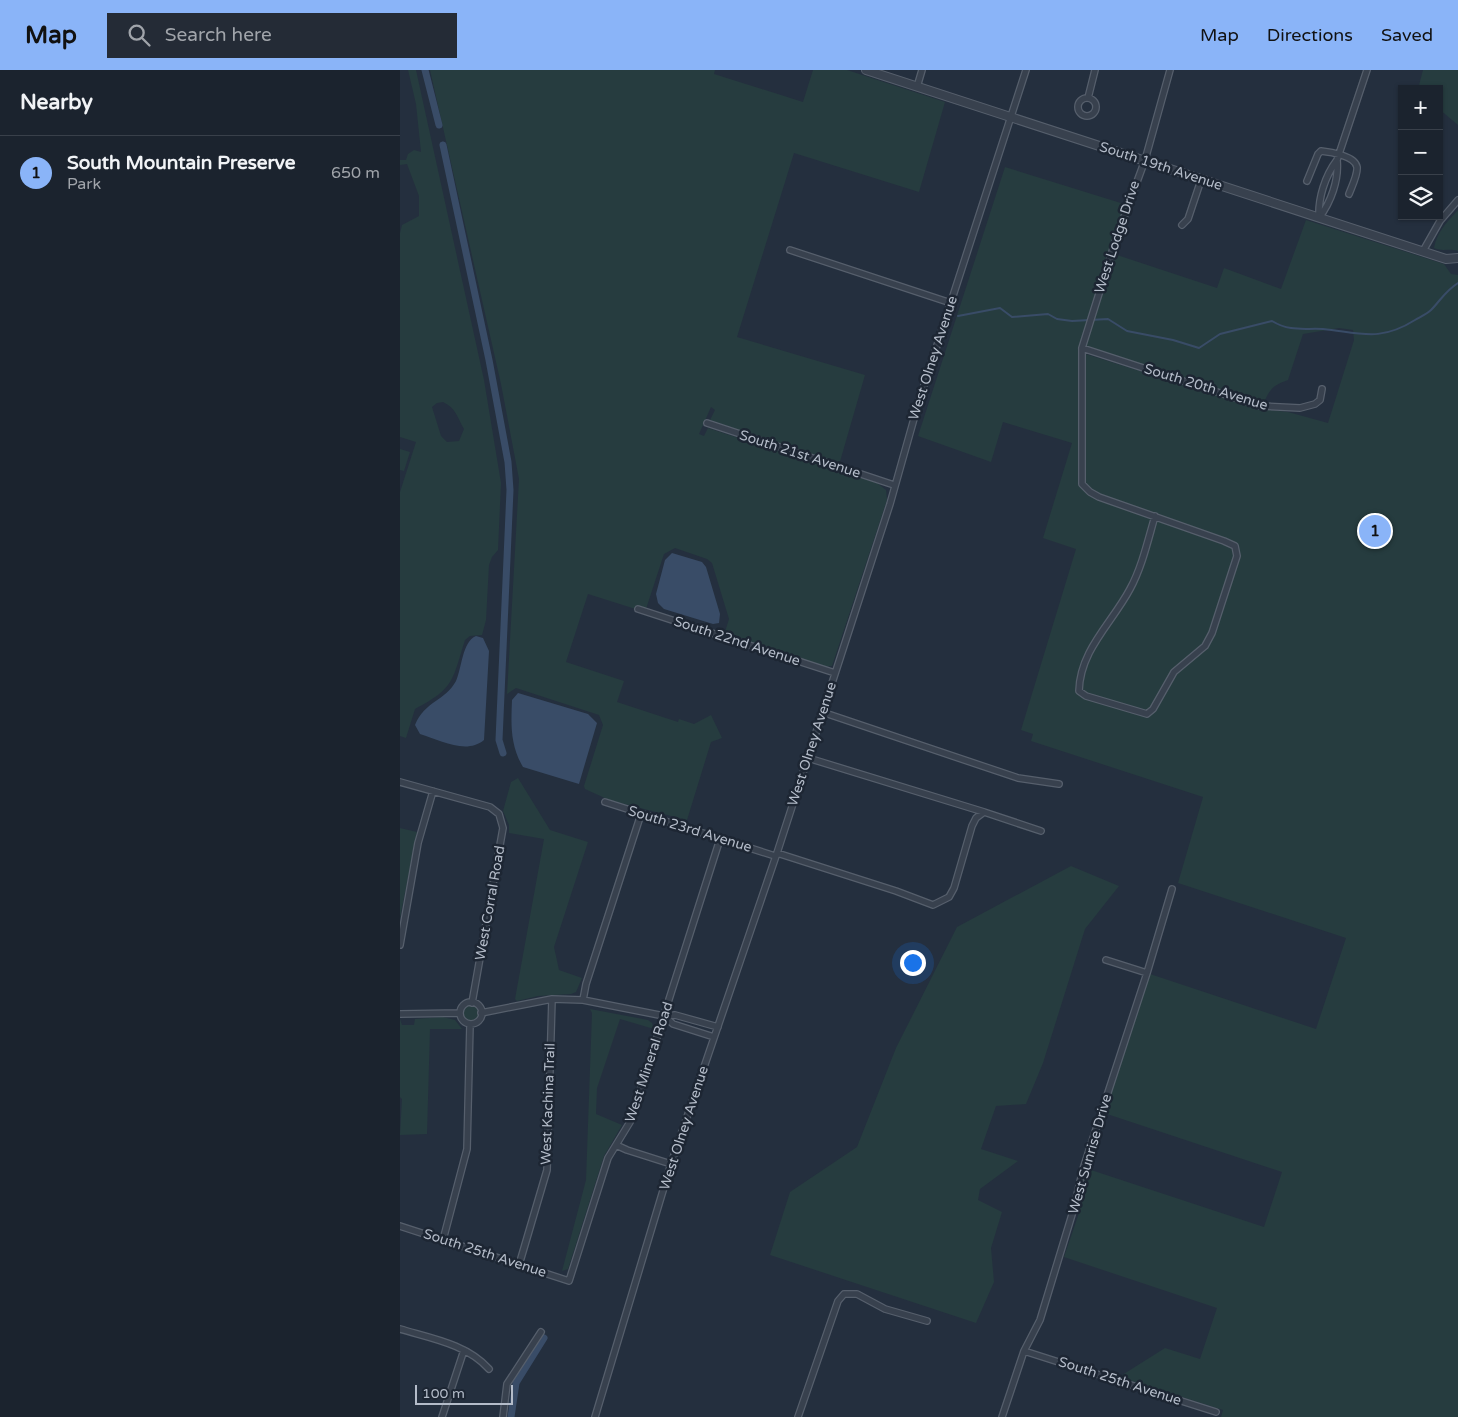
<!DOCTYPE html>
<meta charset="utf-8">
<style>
body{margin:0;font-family:"Varela Round",sans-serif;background:#242b36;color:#f1f3f6}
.controls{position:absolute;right:15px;top:15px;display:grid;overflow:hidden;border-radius:0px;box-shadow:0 1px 4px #0004}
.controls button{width:45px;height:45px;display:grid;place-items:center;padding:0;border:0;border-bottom:1px solid #39404a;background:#1b232e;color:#f1f3f6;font:25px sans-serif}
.scale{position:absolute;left:15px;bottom:12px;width:98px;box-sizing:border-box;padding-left:5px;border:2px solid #b4bcc9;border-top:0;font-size:14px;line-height:18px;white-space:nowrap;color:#b4bcc9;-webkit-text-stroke:4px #1d2633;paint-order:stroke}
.you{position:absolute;left:512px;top:892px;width:18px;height:18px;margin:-12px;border:4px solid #fff;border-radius:50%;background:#1a73e8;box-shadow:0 0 0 8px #1a73e833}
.badge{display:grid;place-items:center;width:32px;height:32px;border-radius:50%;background:#8ab4f8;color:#111;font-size:16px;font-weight:700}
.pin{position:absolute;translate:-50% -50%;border:2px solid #fff;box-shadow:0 1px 5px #0006}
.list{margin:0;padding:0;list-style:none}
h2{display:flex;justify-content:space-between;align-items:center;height:65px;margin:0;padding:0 20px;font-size:21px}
h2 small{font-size:16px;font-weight:400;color:#a0a4aa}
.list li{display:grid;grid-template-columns:32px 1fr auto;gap:15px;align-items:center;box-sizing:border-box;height:75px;padding:0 20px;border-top:1px solid #39404a}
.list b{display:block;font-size:19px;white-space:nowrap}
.list p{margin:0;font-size:16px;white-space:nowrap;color:#a0a4aa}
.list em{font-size:16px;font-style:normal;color:#a0a4aa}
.icon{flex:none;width:28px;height:28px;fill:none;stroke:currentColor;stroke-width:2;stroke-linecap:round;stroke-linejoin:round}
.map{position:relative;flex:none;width:1058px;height:1347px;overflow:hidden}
header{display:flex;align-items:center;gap:30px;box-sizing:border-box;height:70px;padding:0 25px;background:#8ab4f8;color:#111}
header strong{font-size:24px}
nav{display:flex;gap:28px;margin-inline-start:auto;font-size:18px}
.search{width:350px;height:45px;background:#242b36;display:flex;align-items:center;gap:12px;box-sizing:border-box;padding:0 18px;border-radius:0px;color:#a0a4aa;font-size:19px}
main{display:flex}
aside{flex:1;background:#1b232e}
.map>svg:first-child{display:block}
.green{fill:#263c3f;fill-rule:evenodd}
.water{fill:#394c67}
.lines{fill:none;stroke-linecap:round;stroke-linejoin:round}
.stream{stroke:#394c67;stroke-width:2}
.canal{stroke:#394c67;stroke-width:7}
.minor-casing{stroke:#565f6c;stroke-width:8}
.tertiary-casing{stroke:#565f6c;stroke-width:10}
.minor{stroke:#38414e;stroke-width:5.5}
.tertiary{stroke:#38414e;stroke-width:8}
.labels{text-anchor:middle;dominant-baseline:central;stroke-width:5;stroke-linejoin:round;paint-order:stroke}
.street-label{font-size:14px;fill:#b4bcc9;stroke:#1d2633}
</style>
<header>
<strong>Map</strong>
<div class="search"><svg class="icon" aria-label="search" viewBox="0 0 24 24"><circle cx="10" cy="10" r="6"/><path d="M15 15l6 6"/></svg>Search here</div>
<nav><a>Map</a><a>Directions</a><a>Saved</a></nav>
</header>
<main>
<aside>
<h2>Nearby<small></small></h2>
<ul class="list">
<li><span class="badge">1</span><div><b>South Mountain Preserve</b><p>Park</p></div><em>650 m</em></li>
</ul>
</aside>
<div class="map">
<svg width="1058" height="1347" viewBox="0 0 1058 1347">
<rect width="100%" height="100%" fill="#242f3e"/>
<path class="green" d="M8,0H16L84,310L101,413L98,480L92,487L89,495L86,550L82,565L70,566L65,570C52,611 55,618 15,639L6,668L0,666V422L16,372L0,367V163L2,155L19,146V126L7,94L0,95V90H6L8,84L14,80L21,82L16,34ZM43,332C56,338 57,347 64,359L59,371L47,372L41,366L32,337L37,333Z
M30,0H315L314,4L403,32L413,0H447L545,32L519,122L394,83L337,267L465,305L439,395L310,350L315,340L311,337L299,364L304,366L308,358L477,413L486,420L487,430L432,596L423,597L324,565L329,549L312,493L307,489L275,478L264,484L245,542L188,524L166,592L224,611L217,632L278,652L279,649L294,654L311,645L322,668L311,672L287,750L209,730L185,719L184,716L203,655L199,645L116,618L107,624L119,409L101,314Z
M1023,0H1058V55L1039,39V19H1018Z
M605,97L724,134L679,282L862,339L888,342L928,353L954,270L953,260L939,258L903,264L888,310C874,315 869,319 864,333L692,279L686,276L714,184L817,218L824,198L881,219L906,150L1044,194L1051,204L1058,205V1347H821L823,1340L719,1307L765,1278L800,1289L817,1238L664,1187L679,1143L685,1098L864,1157L882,1102L704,1043L750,904L916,959L946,868L778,813L803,727L631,671L633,664L621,660L676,479L643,468L672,373L603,352L591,392L518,366Z
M1058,140V181C1049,178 1043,182 1034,178C1037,162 1047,152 1058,140Z
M0,379L10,382L4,401L0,400Z
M118,708L150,760L188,772L154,877L159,900L182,908L176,922L171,924L138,926L117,931L115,929L144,769L109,763V755L103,741L111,712Z
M0,758L17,762L0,848Z
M671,796L719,816L685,859L643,993L626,1034L596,1036L581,1079L618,1091L580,1119L578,1130L602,1142L591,1178L594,1212L576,1253L370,1185L390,1122L457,1077L496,978L557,857Z
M61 943a10 10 0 1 1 20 0a10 10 0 1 1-20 0Z
M190,939L248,950L252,953L254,959L220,949L197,1018L196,1044L222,1055L204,1086L168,1199L162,1201L186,1110L192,943Z
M43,947L55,950L62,959H30L27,1064L0,1065L2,1029L0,1027V949L2,955H14L15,949Z"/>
<path class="water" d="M272,483L302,492L306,497L320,544L319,553L313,554L264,539L258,533L256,524L265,490Z
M76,566L83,568L89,581L84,670C66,685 40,670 20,664L15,655C25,631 45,631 56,611C62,598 62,572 76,566Z
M118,623L188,644L197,653L179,714L123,697C110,675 111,654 112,630Z"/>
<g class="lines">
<path class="stream" d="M558,246L600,238L612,247L648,244L657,249L672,251L708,249L727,261L773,270L799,278L820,264L872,251C890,262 904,258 923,259C961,263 980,272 1015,250C1020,247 1027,244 1031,240C1041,230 1045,221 1058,213"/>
<path class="canal" d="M25,0L39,55
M43,75L89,290L108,392L110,420L99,670L103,683
M111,1347L116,1313L144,1268"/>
<g class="minor-casing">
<path id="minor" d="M517,17L522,0
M678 37a9 9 0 1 1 18 0a9 9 0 1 1-18 0Z
M688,28L695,0
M907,111L918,84L921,81C931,82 955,86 957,97C958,104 952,116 949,124
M919,148C918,128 925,106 937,90L967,0
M919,148C931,132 939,110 937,90
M782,155L788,149L801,110
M390,180L551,233
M1023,181L1040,151L1058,130
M682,278L860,336L900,338L915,334L920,330L922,319
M307,353L494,415
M755,446C748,470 742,497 730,519C712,553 680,580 679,621L686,626L747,644L753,639L774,602L805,576L812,563L837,486L835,476L824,471L699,427L690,422L682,414V278L716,169L745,90L770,0
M238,539L435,603
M422,642L618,708L659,714
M408,688L584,742
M0,712L90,737L99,744L103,758L72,933
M205,732L375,786
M377,783L496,821L533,835L549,827L554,818L572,756L576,748L584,742L641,761
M0,875L18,773L33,721
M706,890L747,903
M183,930L186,914L241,744
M60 943a11 11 0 1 1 22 0a11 11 0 1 1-22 0Z
M81,943L152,929L183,930L264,946L275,945L318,957
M0,944L60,943
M264,946L273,954L314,967
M216,1075L227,1080L271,1094
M0,1156L169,1211L208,1088L230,1052L320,769
M43,1170L67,1079L70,954
M119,1195L147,1100L152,929
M0,1259C30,1268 67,1274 89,1299
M624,1281L816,1342
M42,1347L64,1280
M103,1347L107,1314L141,1262
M195,1347L271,1094L377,783L456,539L490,434L519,331L626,0
M398,1347L438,1231L444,1224H457L485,1239L527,1251
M602,1347L624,1281L640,1250L674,1138L683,1099L747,903L772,819"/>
</g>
<g class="tertiary-casing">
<path id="tertiary" d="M466,0L1046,189L1058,188"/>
</g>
<use href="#minor" class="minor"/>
<use href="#tertiary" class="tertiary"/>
</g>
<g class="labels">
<g class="street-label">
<text transform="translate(761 96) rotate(18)">South 19th Avenue</text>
<text transform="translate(717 167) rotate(-72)">West Lodge Drive</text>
<text transform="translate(533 288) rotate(-72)">West Olney Avenue</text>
<text transform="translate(806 317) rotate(17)">South 20th Avenue</text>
<text transform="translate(400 384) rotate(18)">South 21st Avenue</text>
<text transform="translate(337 571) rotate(18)">South 22nd Avenue</text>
<text transform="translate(412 674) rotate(-72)">West Olney Avenue</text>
<text transform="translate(290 759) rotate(17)">South 23rd Avenue</text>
<text transform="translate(90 833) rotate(-80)">West Corral Road</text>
<text transform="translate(249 992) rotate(-72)">West Mineral Road</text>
<text transform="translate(148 1034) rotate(-88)">West Kachina Trail</text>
<text transform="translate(284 1058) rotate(-72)">West Olney Avenue</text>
<text transform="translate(690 1084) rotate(-74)">West Sunrise Drive</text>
<text transform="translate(85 1183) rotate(18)">South 25th Avenue</text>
<text transform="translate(720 1311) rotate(18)">South 25th Avenue</text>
</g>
</g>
</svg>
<div class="controls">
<button>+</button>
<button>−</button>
<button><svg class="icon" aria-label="layers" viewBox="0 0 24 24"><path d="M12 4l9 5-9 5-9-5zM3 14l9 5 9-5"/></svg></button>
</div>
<div class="scale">100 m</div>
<div class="you"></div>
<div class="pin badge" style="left:975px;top:461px">1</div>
</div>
</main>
